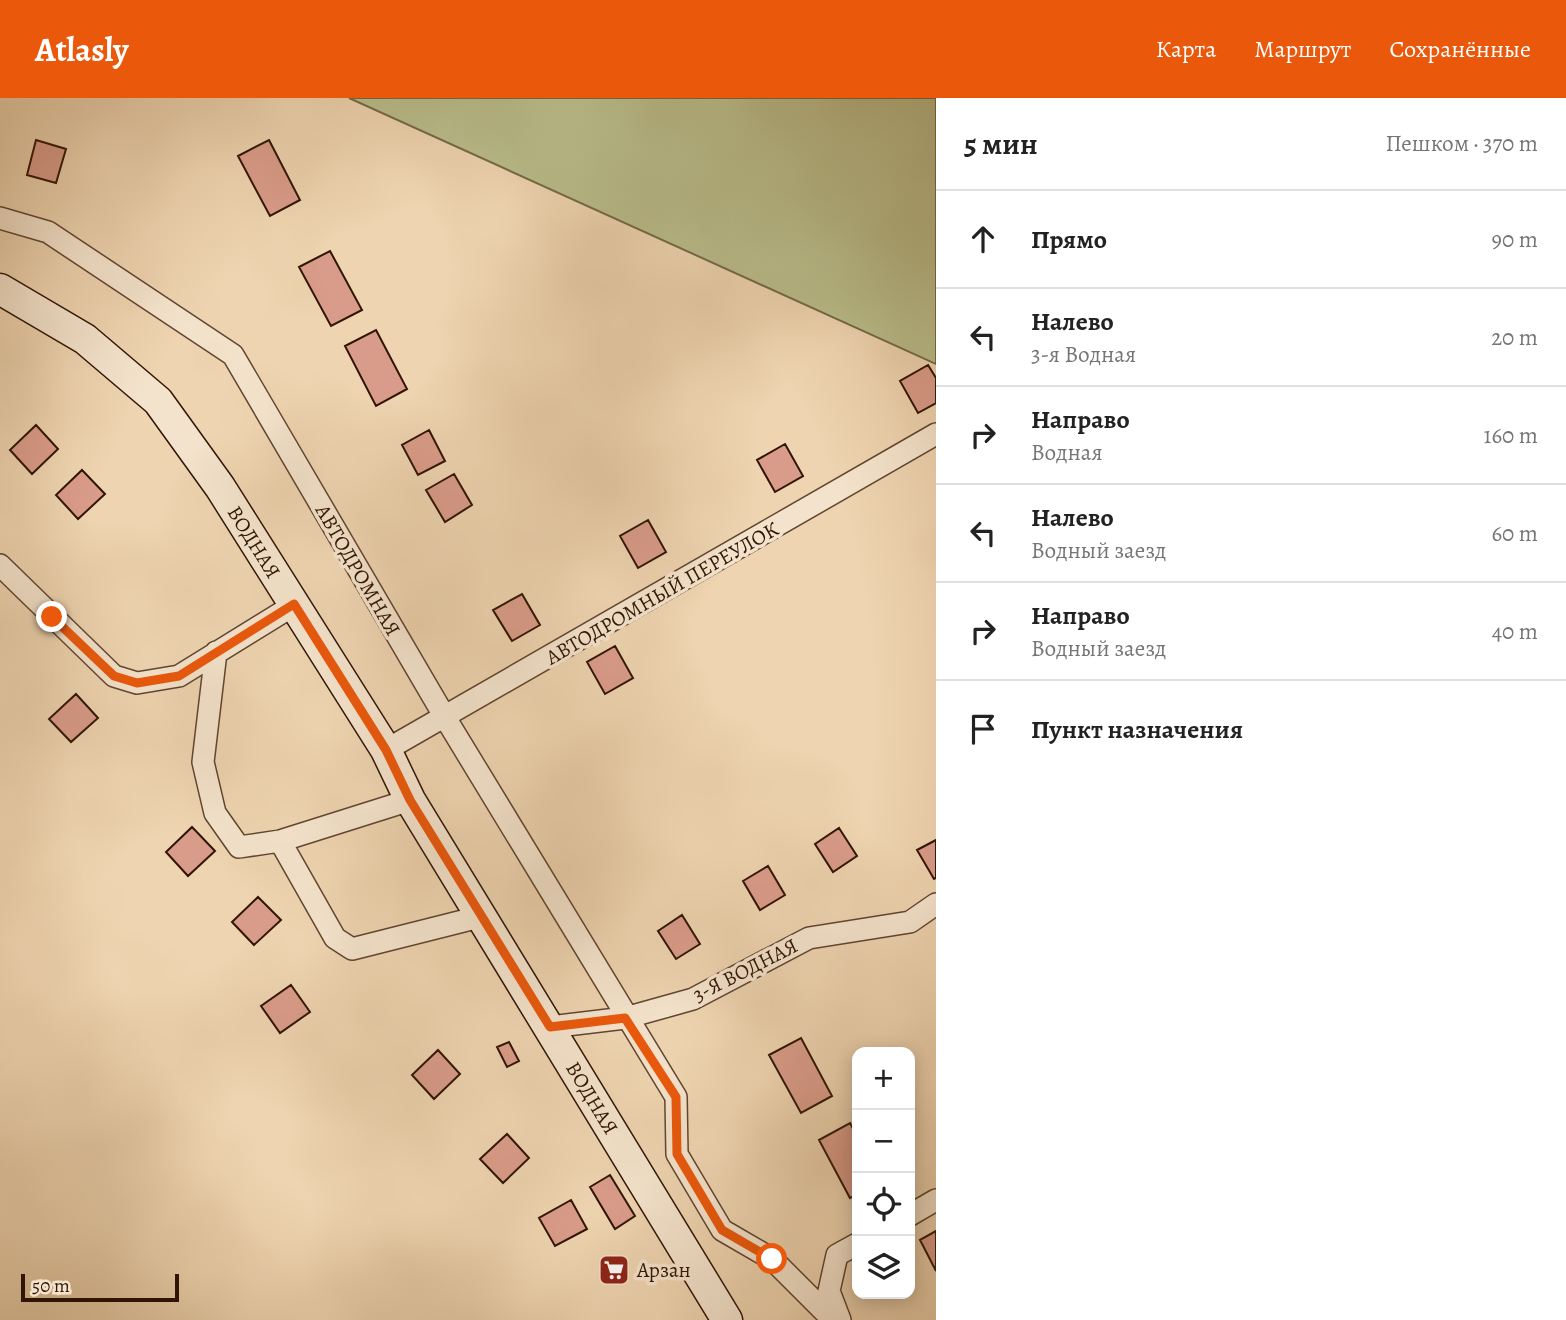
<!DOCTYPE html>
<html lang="ru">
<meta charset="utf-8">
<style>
body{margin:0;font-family:Alegreya,serif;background:#f2f2f2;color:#222}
.controls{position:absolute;right:21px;bottom:21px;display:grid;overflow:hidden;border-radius:14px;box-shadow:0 4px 18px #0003}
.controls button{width:63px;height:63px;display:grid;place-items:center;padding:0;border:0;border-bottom:2px solid #e0e0e0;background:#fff;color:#222;font:35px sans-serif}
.scale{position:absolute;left:21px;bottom:18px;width:158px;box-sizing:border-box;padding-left:7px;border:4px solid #301505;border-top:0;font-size:19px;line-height:24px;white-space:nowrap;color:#301505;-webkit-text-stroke:5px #f4e3cc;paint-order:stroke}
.stop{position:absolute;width:21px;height:21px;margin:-16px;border:5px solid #ea580c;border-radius:50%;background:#fff}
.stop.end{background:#ea580c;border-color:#fff;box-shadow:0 2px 7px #0008}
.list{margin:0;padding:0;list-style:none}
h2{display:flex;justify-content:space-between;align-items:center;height:91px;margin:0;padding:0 28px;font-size:30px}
h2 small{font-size:23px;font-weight:400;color:#767676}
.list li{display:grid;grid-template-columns:46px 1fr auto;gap:21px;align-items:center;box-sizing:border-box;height:98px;padding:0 28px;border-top:2px solid #e0e0e0}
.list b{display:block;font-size:26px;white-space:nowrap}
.list p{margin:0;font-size:23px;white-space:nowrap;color:#767676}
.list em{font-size:23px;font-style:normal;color:#767676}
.icon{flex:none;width:38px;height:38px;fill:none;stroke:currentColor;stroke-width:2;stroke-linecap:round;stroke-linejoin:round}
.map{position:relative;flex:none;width:936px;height:1222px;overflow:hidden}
header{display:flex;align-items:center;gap:42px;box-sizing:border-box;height:98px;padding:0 35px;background:#ea580c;color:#fff}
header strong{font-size:33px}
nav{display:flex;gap:38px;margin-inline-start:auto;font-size:24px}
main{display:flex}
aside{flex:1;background:#fff}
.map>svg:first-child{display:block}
.green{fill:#b9bd8b;stroke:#746948;stroke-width:2}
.building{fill:#da9c8a;stroke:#301505;stroke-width:2}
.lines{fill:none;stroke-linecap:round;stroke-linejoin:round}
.street-casing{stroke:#604530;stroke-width:24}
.secondary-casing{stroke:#301505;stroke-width:33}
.street{stroke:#f4e3cc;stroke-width:21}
.secondary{stroke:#f4e3cc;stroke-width:30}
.route{stroke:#ea580c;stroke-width:9}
.labels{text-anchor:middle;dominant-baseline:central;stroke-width:7;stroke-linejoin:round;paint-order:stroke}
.street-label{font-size:21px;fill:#301505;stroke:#f4e3cc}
.poi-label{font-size:21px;fill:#301505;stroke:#f4e3cc;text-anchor:start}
</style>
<header>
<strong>Atlasly</strong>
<nav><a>Карта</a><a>Маршрут</a><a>Сохранённые</a></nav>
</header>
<main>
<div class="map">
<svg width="936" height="1222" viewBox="0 0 936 1222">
<rect width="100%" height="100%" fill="#eed4b0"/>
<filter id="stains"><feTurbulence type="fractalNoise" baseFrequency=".00286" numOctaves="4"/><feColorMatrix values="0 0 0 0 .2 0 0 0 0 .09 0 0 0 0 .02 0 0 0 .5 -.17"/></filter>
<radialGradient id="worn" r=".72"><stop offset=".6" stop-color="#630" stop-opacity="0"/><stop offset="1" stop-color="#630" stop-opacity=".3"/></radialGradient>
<path class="green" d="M349,0H936V266Z"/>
<path class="building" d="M36,42L66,51L56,85L27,77Z
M269,42L300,102L270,118L238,58Z
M330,153L362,212L331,228L299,169Z
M376,232L407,291L376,308L345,248Z
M928,267L936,280V305L918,315L900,283Z
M36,327L58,351L32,376L10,352Z
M429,332L445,363L418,377L402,347Z
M785,346L803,378L775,394L757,362Z
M82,372L105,396L78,421L56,397Z
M454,376L472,407L445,424L426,392Z
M648,422L666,454L638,470L620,438Z
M522,496L540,527L512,543L493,512Z
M615,548L633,580L605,596L587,564Z
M76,596L98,620L71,644L49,621Z
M192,729L215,753L188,778L166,754Z
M839,730L857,758L833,774L815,746Z
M936,742V780L934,781L917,752Z
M768,768L785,797L760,812L743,783Z
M258,799L281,822L254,847L232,824Z
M682,817L700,846L676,861L658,833Z
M291,887L310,914L280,935L261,908Z
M801,940L832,998L801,1015L769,957Z
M509,944L519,963L507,969L497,949Z
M438,952L460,976L434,1001L412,977Z
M850,1025L857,1038V1096L850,1100L819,1042Z
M507,1036L529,1060L503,1085L480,1061Z
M610,1077L635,1118L615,1131L590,1089Z
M571,1102L587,1131L555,1148L539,1120Z
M936,1133V1173L920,1142Z"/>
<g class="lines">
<g class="street-casing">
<path id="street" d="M0,120L48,134L233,257L446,621L676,999L677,1056L722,1132L772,1161L833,1222
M0,467L114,578L137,585L179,578L294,507
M216,554L203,664L215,715L239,749L280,743L410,702
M386,652L936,336
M280,743L335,840L352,851L483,818
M550,929L625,920L693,901L809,840L910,824L936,806
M910,1117L936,1102
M840,1222L829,1193L837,1157L857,1146"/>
</g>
<g class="secondary-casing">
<path id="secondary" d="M0,191L85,241L158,303L220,389L386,652L410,702L727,1222"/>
</g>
<use href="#street" class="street"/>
<use href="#secondary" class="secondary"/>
</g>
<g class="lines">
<path class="route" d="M52,519L114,578L137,585L179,578L294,506L386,652L410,702L550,929L625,920L676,999L677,1056L722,1132L772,1161"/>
</g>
<defs>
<g id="supermarket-square" transform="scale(1.575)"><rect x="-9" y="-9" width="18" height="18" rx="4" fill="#8f2418" stroke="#f4e3cc"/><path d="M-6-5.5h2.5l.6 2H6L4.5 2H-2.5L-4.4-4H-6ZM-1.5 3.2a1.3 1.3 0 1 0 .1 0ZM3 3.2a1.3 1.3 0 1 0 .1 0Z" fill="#fff"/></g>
</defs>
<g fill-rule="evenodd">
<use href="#supermarket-square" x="614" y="1172"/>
</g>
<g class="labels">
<g class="street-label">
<text transform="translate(254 444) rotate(58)">ВОДНАЯ</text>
<text transform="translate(358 472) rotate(60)">АВТОДРОМНАЯ</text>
<text transform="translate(662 495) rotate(-30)">АВТОДРОМНЫЙ ПЕРЕУЛОК</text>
<text transform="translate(745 872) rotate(-27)">3-Я ВОДНАЯ</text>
<text transform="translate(592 1000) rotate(59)">ВОДНАЯ</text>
</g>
<g class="poi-label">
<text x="637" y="1172">Арзан</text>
</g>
</g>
<rect width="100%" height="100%" filter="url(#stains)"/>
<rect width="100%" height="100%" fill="url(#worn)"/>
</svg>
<div class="controls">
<button>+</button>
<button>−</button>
<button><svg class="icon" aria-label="locate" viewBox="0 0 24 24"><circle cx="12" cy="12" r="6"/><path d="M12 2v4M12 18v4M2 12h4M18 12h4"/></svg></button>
<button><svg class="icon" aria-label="layers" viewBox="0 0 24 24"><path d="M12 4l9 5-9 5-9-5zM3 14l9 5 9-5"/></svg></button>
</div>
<div class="scale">50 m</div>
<div class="stop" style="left:772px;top:1161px"></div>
<div class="stop end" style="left:52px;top:519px"></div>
</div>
<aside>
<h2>5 мин<small>Пешком · 370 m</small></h2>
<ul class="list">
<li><svg class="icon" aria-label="ahead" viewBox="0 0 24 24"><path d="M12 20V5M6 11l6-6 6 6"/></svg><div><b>Прямо</b></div><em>90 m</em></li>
<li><svg class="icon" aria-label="left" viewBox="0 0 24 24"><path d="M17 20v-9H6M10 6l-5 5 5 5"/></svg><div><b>Налево</b><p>3-я Водная</p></div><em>20 m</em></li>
<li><svg class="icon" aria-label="right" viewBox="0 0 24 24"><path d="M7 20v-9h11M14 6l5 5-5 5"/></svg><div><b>Направо</b><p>Водная</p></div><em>160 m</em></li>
<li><svg class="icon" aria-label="left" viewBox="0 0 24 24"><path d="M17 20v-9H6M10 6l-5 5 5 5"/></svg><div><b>Налево</b><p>Водный заезд</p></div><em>60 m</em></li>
<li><svg class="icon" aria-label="right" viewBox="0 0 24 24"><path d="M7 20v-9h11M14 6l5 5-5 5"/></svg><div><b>Направо</b><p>Водный заезд</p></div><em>40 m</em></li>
<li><svg class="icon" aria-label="arrive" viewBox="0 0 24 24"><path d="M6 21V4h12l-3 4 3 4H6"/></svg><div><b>Пункт назначения</b></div></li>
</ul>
</aside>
</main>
